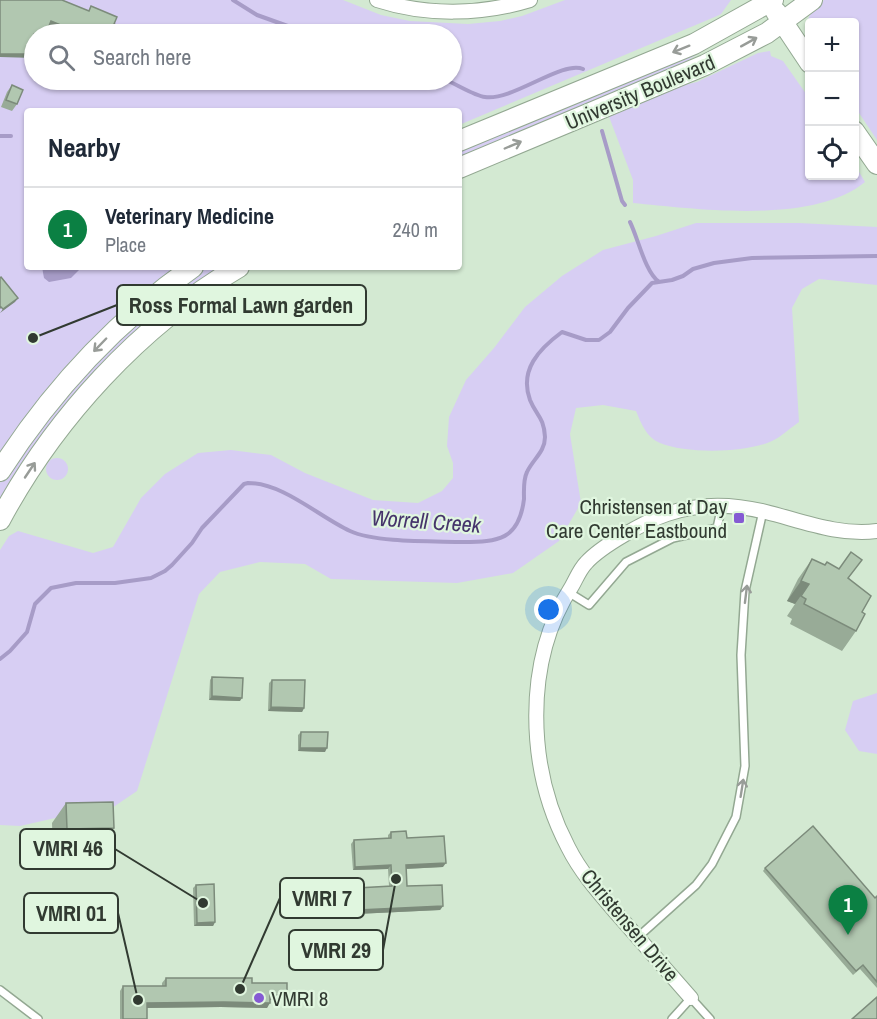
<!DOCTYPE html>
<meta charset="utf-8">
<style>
body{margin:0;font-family:"Archivo Narrow",sans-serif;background:#f2f2f3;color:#1f2937}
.controls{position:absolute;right:18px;top:18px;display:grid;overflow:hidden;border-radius:6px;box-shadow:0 2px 4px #0004}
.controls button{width:54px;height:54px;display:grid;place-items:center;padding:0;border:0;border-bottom:2px solid #e0e1e3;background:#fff;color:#1f2937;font:30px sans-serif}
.you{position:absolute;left:549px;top:610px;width:21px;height:21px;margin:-15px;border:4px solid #fff;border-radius:50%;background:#1a73e8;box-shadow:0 0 0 9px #1a73e833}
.badge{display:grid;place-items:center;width:39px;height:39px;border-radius:50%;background:#0b8043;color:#fff;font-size:20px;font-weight:700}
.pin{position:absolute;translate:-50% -50px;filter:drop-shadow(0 2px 3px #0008)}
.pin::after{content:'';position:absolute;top:32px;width:21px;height:18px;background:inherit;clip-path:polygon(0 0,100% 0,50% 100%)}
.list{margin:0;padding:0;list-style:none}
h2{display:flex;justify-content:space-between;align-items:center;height:78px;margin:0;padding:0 24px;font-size:26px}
h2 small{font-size:20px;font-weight:400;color:#747a83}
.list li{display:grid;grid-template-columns:39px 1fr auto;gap:18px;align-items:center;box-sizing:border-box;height:84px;padding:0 24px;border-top:2px solid #e0e1e3}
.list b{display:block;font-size:22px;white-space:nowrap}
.list p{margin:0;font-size:20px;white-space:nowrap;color:#747a83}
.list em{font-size:20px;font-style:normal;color:#747a83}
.icon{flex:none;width:33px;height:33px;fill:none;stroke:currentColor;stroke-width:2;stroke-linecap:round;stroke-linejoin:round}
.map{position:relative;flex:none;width:877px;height:1019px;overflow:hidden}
.search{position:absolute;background:#fff;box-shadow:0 2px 4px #0004;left:24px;top:24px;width:438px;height:66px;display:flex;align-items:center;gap:15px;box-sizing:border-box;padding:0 21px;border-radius:33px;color:#747a83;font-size:22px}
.panel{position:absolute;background:#fff;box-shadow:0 2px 4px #0004;left:24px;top:108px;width:438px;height:162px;border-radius:6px}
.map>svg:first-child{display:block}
.green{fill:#d7cef3;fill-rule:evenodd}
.water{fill:#a79cc7}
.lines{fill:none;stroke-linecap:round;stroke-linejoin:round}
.stream{stroke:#a79cc7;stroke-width:4}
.service-casing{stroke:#93a892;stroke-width:10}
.minor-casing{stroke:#93a892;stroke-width:16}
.secondary-casing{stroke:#93a892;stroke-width:22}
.service{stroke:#fff;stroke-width:7}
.minor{stroke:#fff;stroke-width:14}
.secondary{stroke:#fff;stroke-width:20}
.wall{fill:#98ab97}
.shaded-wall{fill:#7c8b7b}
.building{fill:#b1c7b0;stroke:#7c8b7b;stroke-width:1.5}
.oneway{stroke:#989c98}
.poi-dot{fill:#855ad3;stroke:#e0f6df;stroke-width:2}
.labels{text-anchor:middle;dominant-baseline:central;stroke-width:4.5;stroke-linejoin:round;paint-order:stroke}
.street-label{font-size:21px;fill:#313a31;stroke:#e0f6df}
.poi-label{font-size:21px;fill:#313a31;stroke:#e0f6df;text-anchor:end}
.water-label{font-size:22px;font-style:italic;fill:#46346b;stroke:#e0f6df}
.leader{fill:none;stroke:#313a31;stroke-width:2}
.callout-dot{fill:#313a31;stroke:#e0f6df;stroke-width:2}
.callout{fill:#e0f6df;stroke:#313a31;stroke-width:2}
.callout-label{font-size:22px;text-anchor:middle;font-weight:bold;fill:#313a31}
</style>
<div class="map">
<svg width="877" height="1019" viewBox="0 0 877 1019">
<rect width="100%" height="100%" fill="#d3e9d2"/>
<path class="green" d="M0,0H343L381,15L410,21L468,24L500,21L522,16L565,0H731L721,14L717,16L459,125V111H27V267H193L136,310L0,471ZM34,34H452V80H34Z
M824,0H877V140L855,107L854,22H810L809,39C803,21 810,11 824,0Z
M697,49L699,53L681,65L459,159V148Z
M770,51L771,56L783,61L809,98L810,176H854L855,165L865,182C813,225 697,209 633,203V180L608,114L668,89L697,82L758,53Z
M696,223H799L877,227V285L819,279L802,289L792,308L799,422C790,428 781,437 772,441C747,453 686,454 660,443C646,437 641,423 636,411L603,405L576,408L570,434L581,503L559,541L513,573L457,583L331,579L305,564L260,562L220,572L199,594L137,791L106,812L64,816L20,826L0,825V550L9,536L18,531L93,553L113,547L141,498L165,474L198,453L231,450L271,455L305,473L373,500L418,503L442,491L453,478V463L447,446L449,417L466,380L494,348L525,307L562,276L603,250L656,236Z
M205,267H224L189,291L0,503V483L12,462L75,379L182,282Z
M46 469a11 11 0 1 1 22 0a11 11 0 1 1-22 0Z
M877,693V754L859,751L845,730L853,701Z"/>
<path class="water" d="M42,267H79V270L71,278L49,282L44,278Z"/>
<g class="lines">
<path class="stream" d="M233,0L257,15L310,34
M446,80C456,84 475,96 485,97C513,101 562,60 583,69
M602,131L622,201L625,205
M0,136H11
M630,222C638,238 645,272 659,282
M0,659L10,651L27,632L35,604L51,588L76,583H115L151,578L165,571L172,565L192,543L202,528L244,484L248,483C283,483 318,516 350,531C376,543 433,541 463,542C498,542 519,540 524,499C524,491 523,480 527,472C533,459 545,452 545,437C544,417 536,415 530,400C519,370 539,349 562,332L586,340H599L610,332L628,308L652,283L672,280L683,276L693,269L714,263L752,258L877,256"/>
<g class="service-casing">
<path id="service" d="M568,592L589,605L626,562L673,538L717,528L722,505
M638,937L696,885L712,864L736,817L745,766L741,655L745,591L763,511
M0,990L38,1019
M672,1019L691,998L710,1019"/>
</g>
<g class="minor-casing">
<path id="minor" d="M377,0C426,16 481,15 530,0
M691,998C667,971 643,943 619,916C600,894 581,873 568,847C527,769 523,662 572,586C576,579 580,569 586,563C601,546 646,521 667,514C699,503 734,504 766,512C802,521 839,536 877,531"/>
</g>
<g class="secondary-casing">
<path id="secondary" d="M776,12L810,63
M854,131L877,164
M459,141L694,44L773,0
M459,168L705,65L767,33L812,0
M0,471C52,390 115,322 193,267
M0,520C54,419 140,325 239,267"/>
</g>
<use href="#service" class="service"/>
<use href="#minor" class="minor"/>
<use href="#secondary" class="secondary"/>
</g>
<path class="wall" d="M12,85L17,104L12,111L1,107L7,92Z
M812,559L824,565L827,562L850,579L862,612L856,631L842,651L790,624L792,619L787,616L795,604L787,601L798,579Z
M212,677L240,701L209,700L210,680Z
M272,680L304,708L302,712L268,711L269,683Z
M301,732L325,752L298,751V735Z
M66,803L114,828L100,848L53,849L52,823Z
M391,832L407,838L443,867L406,869L407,886L443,906L440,910L356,914L354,891L357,888L389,886L388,869L353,870L351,844L354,840L388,838V835Z
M765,868L875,898L877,896V988L860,969L853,975L763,871Z
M196,885L215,922L213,926H194L193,888Z
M166,978L252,983L284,1000H270L267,1008L221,1007L147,1008V1019H120V991L123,986H162V983Z"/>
<path class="shaded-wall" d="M51,21L80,33L79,34H73L49,25Z
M0,54H34V58L0,57Z
M18,298L15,302L0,313L3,309Z
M801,581L809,584L795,604L787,601Z
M212,696L242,698L240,701L209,700Z
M271,707L304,708L302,712L268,711Z
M300,748H327L325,752L298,751Z
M114,828L100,848L53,849L67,829Z
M446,863L443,867L403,869L406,865Z
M391,865L388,869L353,870L355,867Z
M443,906L440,910L356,914L358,910Z
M215,922L213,926H194L197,923Z
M270,995H287L284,1000H267Z
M224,1002L270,1003L267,1008L221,1007L144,1008L147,1003Z"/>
<path class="building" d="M0,0H62L89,11L91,6L117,17L114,24L134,32L133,34H79L80,33L51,21L47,31V34H34V54H0Z
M12,85L23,90L17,104L6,100Z
M1,277L18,298L3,309L1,307L0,308V278Z
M851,552L862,560L848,578L871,596L862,612L865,614L856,631L804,604L806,599L801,596L809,584L801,581L812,559L825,565L827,562L839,569Z
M212,677L243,678L242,698L212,696Z
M272,680H305L304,708L271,707Z
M301,732H328L327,748H300Z
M113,802L114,828L67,829L66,803Z
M813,826L875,898L877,896V982L863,965L856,971L765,868Z
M406,831L407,838L444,836L446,863L406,865L407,886L442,885L443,906L358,910L357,888L392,886L391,865L355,867L354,840L391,838V832Z
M214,884L215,922L197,923L196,885Z
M166,978H252V983H287V995H270V1003L224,1002L147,1003V1019H123V986H166Z
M877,997V1019H852Z"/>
<defs><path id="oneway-shaft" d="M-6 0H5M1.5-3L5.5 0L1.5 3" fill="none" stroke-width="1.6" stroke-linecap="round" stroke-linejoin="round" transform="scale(1.5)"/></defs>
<g class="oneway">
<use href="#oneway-shaft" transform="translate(749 42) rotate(-29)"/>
<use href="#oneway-shaft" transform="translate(681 49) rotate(158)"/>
<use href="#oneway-shaft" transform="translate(513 145) rotate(-23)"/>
<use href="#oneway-shaft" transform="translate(100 345) rotate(134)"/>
<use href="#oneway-shaft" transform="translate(30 470) rotate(-56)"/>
<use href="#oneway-shaft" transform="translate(746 594) rotate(-83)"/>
<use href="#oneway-shaft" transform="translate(742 788) rotate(-81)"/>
</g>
<g class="poi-dot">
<rect x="733" y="512" width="12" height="12" rx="3"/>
<circle cx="259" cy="998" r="6"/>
</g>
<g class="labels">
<g class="street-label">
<text transform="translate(640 92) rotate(-23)">University Boulevard</text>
<text transform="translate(630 925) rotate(50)">Christensen Drive</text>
</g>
<g class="poi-label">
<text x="727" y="506">Christensen at Day<tspan x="727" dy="24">Care Center Eastbound</tspan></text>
<text x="271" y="998" text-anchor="start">VMRI 8</text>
</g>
<g class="water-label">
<text transform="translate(426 521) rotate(4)">Worrell Creek</text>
</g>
</g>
<path class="leader" d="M33 338L117 305M203 903L115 849M240 989L280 898M138 1000L118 913M396 879L383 950"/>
<g class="callout-dot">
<circle cx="33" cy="338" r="6"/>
<circle cx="203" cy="903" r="6"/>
<circle cx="240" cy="989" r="6"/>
<circle cx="138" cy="1000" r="6"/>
<circle cx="396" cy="879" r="6"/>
</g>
<g class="callout">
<rect x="117" y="285" width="249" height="40" rx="6"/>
<rect x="20" y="829" width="95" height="40" rx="6"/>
<rect x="280" y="878" width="84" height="40" rx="6"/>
<rect x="24" y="893" width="94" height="40" rx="6"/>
<rect x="289" y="930" width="94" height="40" rx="6"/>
</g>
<g class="callout-label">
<text x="241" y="313">Ross Formal Lawn garden</text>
<text x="68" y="856">VMRI 46</text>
<text x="322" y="906">VMRI 7</text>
<text x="71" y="921">VMRI 01</text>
<text x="336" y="958">VMRI 29</text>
</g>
</svg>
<div class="controls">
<button>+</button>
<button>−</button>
<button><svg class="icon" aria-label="locate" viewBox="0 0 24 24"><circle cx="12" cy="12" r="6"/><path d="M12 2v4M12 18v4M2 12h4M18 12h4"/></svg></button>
</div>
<div class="you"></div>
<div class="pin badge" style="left:848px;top:935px">1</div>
<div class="search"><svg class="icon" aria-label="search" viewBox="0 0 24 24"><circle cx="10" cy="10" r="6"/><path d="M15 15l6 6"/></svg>Search here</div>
<section class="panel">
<h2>Nearby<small></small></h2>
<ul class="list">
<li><span class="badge">1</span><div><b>Veterinary Medicine</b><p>Place</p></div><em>240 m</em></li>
</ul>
</section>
</div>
